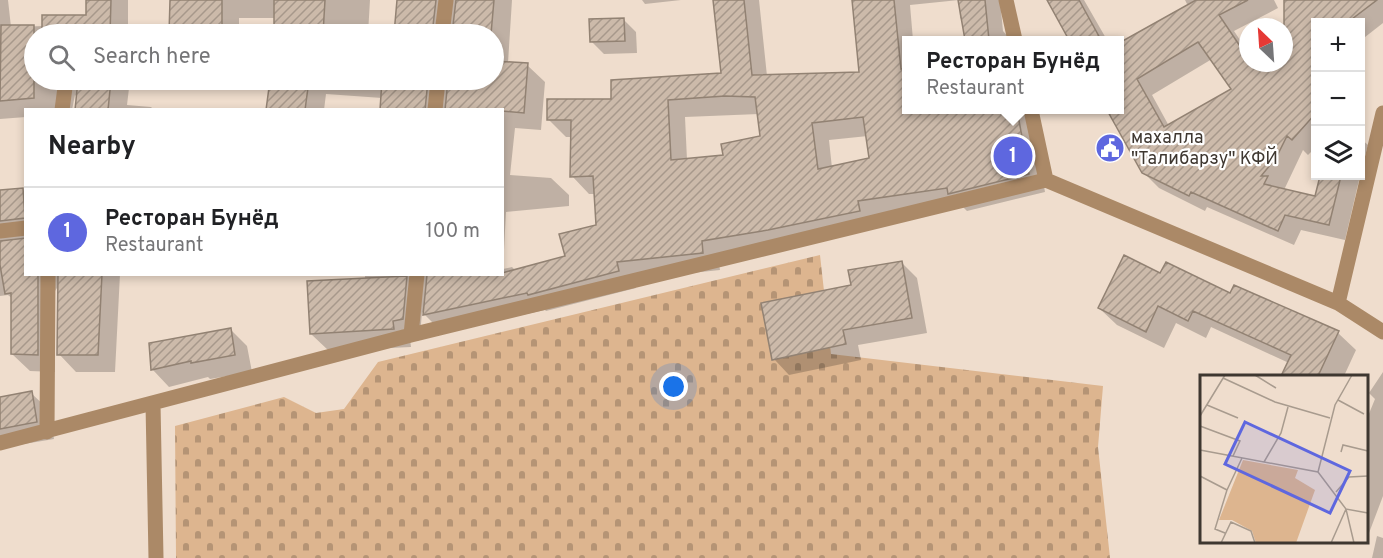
<!DOCTYPE html>
<meta charset="utf-8">
<style>
body{margin:0;font-family:Overpass,sans-serif;background:#f6f6f6;color:#202124}
.controls{position:absolute;right:18px;top:18px;display:grid;overflow:hidden;border-radius:0px;box-shadow:0 3px 9px #0003}
.controls button{width:54px;height:54px;display:grid;place-items:center;padding:0;border:0;border-bottom:2px solid #e0e0e0;background:#fff;color:#202124;font:30px sans-serif}
.compass{position:absolute;left:1239px;top:18px;width:54px;height:54px;border-radius:50%;background:#fff;box-shadow:0 3px 9px #0003;rotate:335deg}
.you{position:absolute;left:674px;top:387px;width:21px;height:21px;margin:-15px;border:4px solid #fff;border-radius:50%;background:#1a73e8;box-shadow:0 0 0 9px #1a73e833}
.badge{display:grid;place-items:center;width:39px;height:39px;border-radius:50%;background:#5e67df;color:#fff;font-size:20px;font-weight:700}
.pin{position:absolute;translate:-50% -50%;border:3px solid #fff;box-shadow:0 2px 6px #0006}
.popup{position:absolute;left:902px;top:36px;width:222px;height:78px;box-sizing:border-box;display:grid;place-content:center;border-radius:0px;background:#fff;filter:drop-shadow(0 2px 4px #0005);font-size:20px;white-space:nowrap;color:#757577}
.popup b{font-size:22px;color:#202124}
.popup::after{content:'';position:absolute;left:50%;top:100%;margin-left:-12px;border:12px solid transparent;border-top-color:#fff}
.list{margin:0;padding:0;list-style:none}
h2{display:flex;justify-content:space-between;align-items:center;height:78px;margin:0;padding:0 24px;font-size:26px}
h2 small{font-size:20px;font-weight:400;color:#757577}
.list li{display:grid;grid-template-columns:39px 1fr auto;gap:18px;align-items:center;box-sizing:border-box;height:90px;padding:0 24px;border-top:2px solid #e0e0e0}
.list b{display:block;font-size:22px;white-space:nowrap}
.list p{margin:0;font-size:20px;white-space:nowrap;color:#757577}
.list em{font-size:20px;font-style:normal;color:#757577}
.icon{flex:none;width:33px;height:33px;fill:none;stroke:currentColor;stroke-width:2;stroke-linecap:round;stroke-linejoin:round}
.map{position:relative;flex:none;width:1383px;height:558px;overflow:hidden}
.search{position:absolute;background:#fff;box-shadow:0 3px 9px #0003;left:24px;top:24px;width:480px;height:66px;display:flex;align-items:center;gap:15px;box-sizing:border-box;padding:0 21px;border-radius:33px;color:#757577;font-size:22px}
.panel{position:absolute;background:#fff;box-shadow:0 3px 9px #0003;left:24px;top:108px;width:480px;height:168px;border-radius:0px}
.map>svg:first-child{display:block}
.cemetery{fill:url(#cemetery-stones)}
.shadow{fill:#0003;fill-rule:evenodd}
.building{fill:url(#building-hatch);stroke:#928273;stroke-width:1.5;fill-rule:evenodd}
.lines{fill:none;stroke-linecap:round;stroke-linejoin:round}
.minor{stroke:#ab8967;stroke-width:15}
.labels{text-anchor:middle;dominant-baseline:central;stroke-width:4.5;stroke-linejoin:round;paint-order:stroke}
.poi-label{font-size:18px;fill:#3e3730;stroke:#fff;text-anchor:start}
.inset-road{fill:none;stroke:#a89b8e;stroke-width:1.5}
.view{fill:#5e67df;fill-opacity:0.15;stroke:#5e67df;stroke-width:3}
.inset-edge{fill:none;stroke:#3e3730;stroke-width:3}
</style>
<div class="map">
<svg width="1383" height="558" viewBox="0 0 1383 558">
<defs>
<pattern id="cemetery-stones" width="16" height="16" patternUnits="userSpaceOnUse" patternTransform="scale(1.5)"><rect width="16" height="16" fill="#ddb58f"/><path d="M2 7V4a2 2 0 0 1 4 0v3zM10 15v-3a2 2 0 0 1 4 0v3z" fill="#b59475"/></pattern>
<pattern id="building-hatch" width="6" height="6" patternUnits="userSpaceOnUse" patternTransform="scale(1.5)"><rect width="6" height="6" fill="#ccbaaa"/><path d="M-1 1l2-2M0 6l6-6M5 7l2-2" fill="none" stroke="#a7988b"/></pattern>
</defs>
<rect width="100%" height="100%" fill="#efddcd"/>
<path class="cemetery" d="M820,255L831,354L1103,386L1098,447L1110,558H176L175,426L284,397L316,413L344,409L378,362Z"/>
<path class="shadow" d="M0,0H8L11,27L45,26L87,16V0H128V34H34V80H130L127,105L151,107L154,110H77L78,98L75,95L72,110H26V117L0,119Z
M171,0H370L368,34H275V18H239V34H171Z
M398,0H512L508,63L527,65L545,82L541,130L515,128L510,175L551,178L569,195V206L506,212L503,269L512,267L516,271L567,258L597,226L595,194H589L572,176V137H566L549,120L613,101L722,75L714,0H759L767,76L860,74L854,0H959L910,5L913,40H906V110H1031L1045,192L967,211L961,205L718,258L720,270L634,279L636,288L546,311L545,310L442,332L422,312L420,336L410,339L411,347L329,351L311,334L365,280V274H502V110H381L382,98L326,94L324,110H268L272,80H494V34H396ZM759,114L761,137L725,156L687,160L685,117ZM868,136L871,159L832,168L829,140Z
M642,0H681L645,4Z
M959,0H1000L1003,31L1011,40H967L963,20L960,18Z
M1048,0H1084L1107,40H1071Z
M1185,0H1274L1278,8L1234,31L1248,52V63H1284V27L1309,0H1383V23L1360,41V22H1316V147L1308,155L1303,150L1284,190L1316,198L1321,176H1360L1345,240L1301,230L1294,245L1207,207L1205,211L1159,188L1143,172L1109,110H1120V44L1188,6ZM1212,59L1233,90L1169,126L1152,95Z
M624,20L636,32L637,53L604,54L591,41Z
M206,80H239V87H213Z
M1360,138L1368,145L1360,175Z
M23,190L26,192V274H120L115,372H76L59,354V285L55,291V372L30,371L12,354L13,299L8,295L0,296V191Z
M901,262L917,278L927,333L858,345L861,360L789,375L774,359L852,286Z
M1161,275L1231,295L1338,333L1356,350L1344,376H1283L1289,363L1211,327L1206,338L1176,323L1164,348L1117,325L1099,308Z
M230,329L247,346L252,372L210,379L208,377L169,387L153,370L150,344Z
M1383,372V496L1366,541V421L1375,399L1369,393Z
M31,393L49,410L54,439L0,448V398Z
M1377,536L1383,538V558H1372Z"/>
<path class="building" d="M86,0H111L110,34H42V15H86Z
M170,0H222V34H169Z
M274,0H325L323,34H274Z
M397,0H436L432,34H394Z
M456,0H494L491,34H452Z
M713,0H744L752,75L859,72L852,0H894L901,69L906,68V110H1017L1029,174L948,194L947,188L858,201L860,211L768,230L702,241L703,253L617,262L619,271L528,295L527,293L423,315L427,275L502,274V273L565,256L559,234L596,225L593,176L570,177L571,120H547V99H611V80L721,73ZM725,96L755,97L760,136L721,144L723,155L671,160L668,100ZM863,117L869,158L818,169L812,123Z
M958,0H985L989,40H965Z
M1047,0H1079L1101,40H1069Z
M1196,0H1248L1219,15L1248,58V63H1284V27H1282L1284,25V0H1377L1348,22H1316V113L1292,140L1287,136L1276,158L1261,176H1268L1264,184L1315,196L1320,176H1341L1329,225L1285,215L1278,231L1191,192L1189,196L1142,173L1107,110H1119V43ZM1198,42L1231,89L1164,127L1137,79Z
M624,18L625,41L590,42L589,19Z
M1,25H34V98L0,101Z
M494,61L528,63L524,113L502,111V110H445L448,80H494Z
M78,80H111L108,110H75Z
M270,80H309L305,110H266Z
M382,80H428L425,110H380Z
M23,188L25,218L0,221V190Z
M26,238V274H38V355L11,354V293L5,294L0,265V241Z
M1124,255L1160,273L1166,262L1230,293L1234,285L1339,331L1318,376H1281L1291,355L1193,311L1188,321L1158,306L1146,332L1098,308Z
M902,261L912,318L843,330L846,344L772,360L761,303L851,285L848,270Z
M58,274H102L98,355H57Z
M407,276L403,319L393,321L394,329L310,334L307,281Z
M231,328L235,355L191,363V361L151,370L149,343Z
M32,391L37,422L0,429V397Z"/>
<g class="lines">
<path class="minor" d="M1006,0L1015,40
M442,34L446,0
M62,110L66,80
M435,110L438,80
M1031,110L1046,180
M0,231L26,228
M1338,303L1383,113
M411,335L417,274
M153,404L156,558
M47,432L48,274
M0,443L411,335L1046,180L1338,303L1383,332"/>
</g>
<defs>
<g id="civic-disc" transform="scale(1.5)"><circle r="9.5" fill="#5e67df" stroke="#fff"/><path d="M-.6-6.5H3V-4.5H.6V-3L4-1V1h2V6H-6V1h2V-1L-.6-3ZM-1.2 2.5V6h2.4V2.5Z" fill="#fff"/></g>
</defs>
<g fill-rule="evenodd">
<use href="#civic-disc" x="1110" y="148"/>
</g>
<g class="labels">
<g class="poi-label">
<text x="1131" y="138">махалла<tspan x="1131" dy="21">"Талибарзу" КФЙ</tspan></text>
</g>
</g>
<g transform="translate(1200 375)">
<rect width="168" height="168" fill="#efddcd"/>
<path d="M43,85L98,95L95,103L115,115L96,168H56L52,156L32,145H19Z" fill="#ddb58f"/>
<path class="inset-road" d="M55,0L76,13M23,3L75,27L130,43M138,25L164,39M7,30L38,43M0,41L25,0M0,51L40,66L33,81M0,75L118,97L146,134L154,168M141,77L143,70L168,76M64,87L81,58L88,32M118,97L135,30L152,0M0,101L27,115L15,154L25,158M27,115L42,83M136,117L149,102L168,101M21,168L31,147L51,156L55,168M131,168L146,134L168,138"/>
<path class="view" d="M45,47L150,96L130,138L25,89Z"/>
<rect width="168" height="168" class="inset-edge"/>
</g>
</svg>
<div class="controls">
<button>+</button>
<button>−</button>
<button><svg class="icon" aria-label="layers" viewBox="0 0 24 24"><path d="M12 4l9 5-9 5-9-5zM3 14l9 5 9-5"/></svg></button>
</div>
<svg class="compass" viewBox="-18 -18 36 36"><path d="M0-13l5 13h-10z" fill="#e53935"/><path d="M0 13l5-13h-10z" fill="#757577"/></svg>
<div class="you"></div>
<div class="pin badge" style="left:1013px;top:156px">1</div>
<div class="popup"><b>Ресторан Бунёд</b>Restaurant</div>
<div class="search"><svg class="icon" aria-label="search" viewBox="0 0 24 24"><circle cx="10" cy="10" r="6"/><path d="M15 15l6 6"/></svg>Search here</div>
<section class="panel">
<h2>Nearby<small></small></h2>
<ul class="list">
<li><span class="badge">1</span><div><b>Ресторан Бунёд</b><p>Restaurant</p></div><em>100 m</em></li>
</ul>
</section>
</div>
